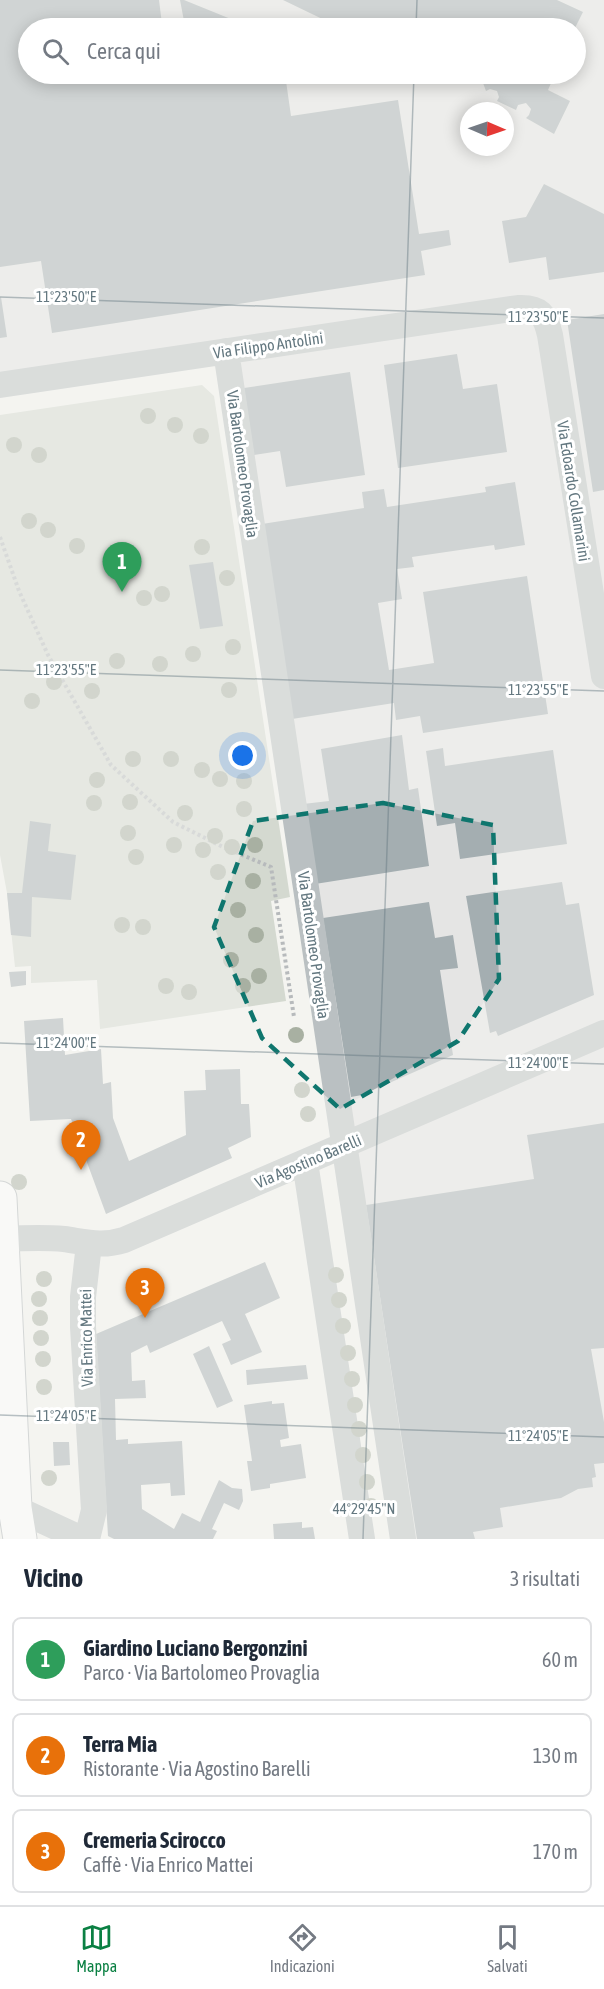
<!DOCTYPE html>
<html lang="it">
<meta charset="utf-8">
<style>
body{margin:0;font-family:"Asap Condensed",sans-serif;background:#f2f2f3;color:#1f2937}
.compass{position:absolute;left:460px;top:102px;width:54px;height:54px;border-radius:50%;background:#fff;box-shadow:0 3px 15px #0003;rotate:92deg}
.you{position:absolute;left:243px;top:756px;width:21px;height:21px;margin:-15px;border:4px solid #fff;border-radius:50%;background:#1a73e8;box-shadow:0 0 0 9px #1a73e833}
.badge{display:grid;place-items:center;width:39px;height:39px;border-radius:50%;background:#0b8043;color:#fff;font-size:20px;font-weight:700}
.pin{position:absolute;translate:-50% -50px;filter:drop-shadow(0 2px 3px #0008)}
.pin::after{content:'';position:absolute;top:32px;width:21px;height:18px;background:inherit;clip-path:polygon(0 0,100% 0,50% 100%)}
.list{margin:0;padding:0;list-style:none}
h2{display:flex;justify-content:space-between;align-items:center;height:78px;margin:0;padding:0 24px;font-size:26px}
h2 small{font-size:20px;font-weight:400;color:#747a83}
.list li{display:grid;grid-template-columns:39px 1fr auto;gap:18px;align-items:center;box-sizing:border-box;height:84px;margin:0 12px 12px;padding:0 12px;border:2px solid #e0e1e3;border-radius:9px}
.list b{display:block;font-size:22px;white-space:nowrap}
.list p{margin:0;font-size:20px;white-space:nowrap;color:#747a83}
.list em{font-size:20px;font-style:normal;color:#747a83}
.icon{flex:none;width:33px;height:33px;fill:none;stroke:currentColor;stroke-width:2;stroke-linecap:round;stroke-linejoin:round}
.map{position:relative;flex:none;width:604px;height:1539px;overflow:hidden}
.search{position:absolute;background:#fff;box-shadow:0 3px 15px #0003;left:18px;right:18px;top:18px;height:66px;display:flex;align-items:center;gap:15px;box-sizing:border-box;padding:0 21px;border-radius:33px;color:#747a83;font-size:22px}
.sheet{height:366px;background:#fff}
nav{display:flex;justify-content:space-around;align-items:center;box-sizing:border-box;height:84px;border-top:2px solid #e0e1e3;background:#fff;font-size:16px;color:#747a83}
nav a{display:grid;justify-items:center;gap:3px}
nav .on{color:#0b8043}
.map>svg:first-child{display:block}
.built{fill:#e5e5e4;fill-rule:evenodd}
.green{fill:#d4d9d0}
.building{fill:#a4aeb1}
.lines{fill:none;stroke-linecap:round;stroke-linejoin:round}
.primary-casing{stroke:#aeb4b7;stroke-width:35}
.path{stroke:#b7babc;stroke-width:4;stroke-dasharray:3 3;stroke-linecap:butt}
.minor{stroke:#bac0c2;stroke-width:26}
.primary{stroke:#fff;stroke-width:33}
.tree{fill:#a8b0a2}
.marked{fill:none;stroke:#0f766e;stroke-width:4.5;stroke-dasharray:12 8;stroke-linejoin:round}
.ticks{fill:none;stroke:#647880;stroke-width:1.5;stroke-opacity:0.45}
.labels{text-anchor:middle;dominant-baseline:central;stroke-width:6;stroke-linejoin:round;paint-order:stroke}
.street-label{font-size:16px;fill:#647880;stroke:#fff}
.ticks-label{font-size:15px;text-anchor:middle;fill:#647880;stroke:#fff;stroke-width:6;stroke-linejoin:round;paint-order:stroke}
</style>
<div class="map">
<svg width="604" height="1539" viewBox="0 0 604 1539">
<rect width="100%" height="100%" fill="#f4f4f0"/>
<path class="built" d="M0,0H604V1539H395L221,353L0,388ZM28,28H576V74H28ZM469,111H505V147H469Z"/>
<path class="green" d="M202,385L214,396L290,897L271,901L286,1001L100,1029L97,980L31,983V966L15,967L7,893L0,855V415Z"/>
<path class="building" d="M0,0H159L162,24L184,21L180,0H184L253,28H28V74H285L291,116L398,100L419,234L449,230L451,245L421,251L425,275L52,333L41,261L0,267Z
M283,0H557L583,12L575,28H341Z
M467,74H555L548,90L570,101L554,134L526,118L529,115L531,109L526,103L518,105L516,110L497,101L499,97L497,91L490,89L486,91L483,83L477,80L473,82Z
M544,184L604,214V272L549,280L546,257L509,263L502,221L526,217Z
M1,297L7,337L0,338V298Z
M604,314V490L593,492L567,320Z
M457,354L463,389L497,384L507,452L398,468L384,365Z
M350,372L365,475L286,487L280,451L254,455L244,388Z
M515,482L525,545L495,550L494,545L412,557L414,567L397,569L402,599L378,603L389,670L434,663L423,592L527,576L548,714L423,733L420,716L396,720L394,703L292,719L262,524L364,508L362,492L384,489L387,507L486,492L485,487Z
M213,562L223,626L200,629L189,565Z
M402,735L409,790L418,788L429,866L315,884L303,804L329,801L321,749Z
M443,748L445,766L553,750L567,844L460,859L455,823L437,826L426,751Z
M30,821L51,824L48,851L76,855L71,900L32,897L31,937L11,935L7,893H22Z
M562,882L566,905L579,903L594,995L498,1036L496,1031L490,1033L466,896Z
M429,902L435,938L453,935L458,968L440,970L453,1055L362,1095L351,1097L323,918Z
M26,971V985L11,987L9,972Z
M63,1018L65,1055L101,1049L103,1084L111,1082L113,1118L129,1161L186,1135L184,1091L206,1090L205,1070L240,1069L241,1104H249L251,1137L228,1148L232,1158L106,1214L71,1119L30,1121L24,1021Z
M604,1123V1348L591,1349L604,1422V1463L594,1464L596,1477L592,1478L593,1487L578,1489L561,1498L500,1508L503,1527L473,1532L475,1539H417L366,1205L534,1179L527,1135Z
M265,1262L280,1298L245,1314L262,1352L231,1365L222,1344L231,1340L222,1321L150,1353L147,1345L131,1353L132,1381L145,1380L146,1398L115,1399L116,1440L128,1439V1444L182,1441L185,1495L171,1496L170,1483L141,1485L142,1509L174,1529L182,1513L200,1522L219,1480L232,1488L242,1489L243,1501L239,1510L224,1503L212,1529L217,1531L213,1539H114L108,1536L96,1334Z
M209,1346L233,1401L217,1408L193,1354Z
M306,1365L308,1379L247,1385L246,1370Z
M272,1401V1404L284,1403L289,1438L280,1440L281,1447L301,1444L306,1478L270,1484V1488L251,1491L247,1461H252L244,1405Z
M53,1442H69L70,1465L54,1466Z
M302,1522V1528L313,1527L315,1539H274L273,1524Z"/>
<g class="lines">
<g class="primary-casing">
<path id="primary" d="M0,1198L15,1508L20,1539"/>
</g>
<path class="path" d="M0,537L19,591L48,655L111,765L173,822L223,847L271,867L294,1017"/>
<path class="minor" d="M226,351L403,1539
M0,385L518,308C540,307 545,314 550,335L604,676
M305,1162L362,1539
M3,1239C23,1238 43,1237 64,1239C86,1242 102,1247 124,1240L604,1033
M15,1508L82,1539
M87,1539L94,1510L83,1327V1297L89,1244"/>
<use href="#primary" class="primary"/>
</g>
<g class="tree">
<circle cx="148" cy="416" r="8"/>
<circle cx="175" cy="425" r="8"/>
<circle cx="201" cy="436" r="8"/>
<circle cx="14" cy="445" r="8"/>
<circle cx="39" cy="455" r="8"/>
<circle cx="29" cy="521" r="8"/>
<circle cx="48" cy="530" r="8"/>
<circle cx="77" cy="546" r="8"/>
<circle cx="202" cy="547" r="8"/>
<circle cx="121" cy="569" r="8"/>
<circle cx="227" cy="578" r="8"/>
<circle cx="162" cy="594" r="8"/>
<circle cx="144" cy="598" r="8"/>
<circle cx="233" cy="647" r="8"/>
<circle cx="193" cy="654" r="8"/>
<circle cx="117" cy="661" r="8"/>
<circle cx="160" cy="664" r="8"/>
<circle cx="54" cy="682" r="8"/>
<circle cx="229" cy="690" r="8"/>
<circle cx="92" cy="691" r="8"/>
<circle cx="32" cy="701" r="8"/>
<circle cx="133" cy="759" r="8"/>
<circle cx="171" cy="759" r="8"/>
<circle cx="202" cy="770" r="8"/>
<circle cx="220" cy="779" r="8"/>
<circle cx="97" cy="780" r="8"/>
<circle cx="244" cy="781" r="8"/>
<circle cx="130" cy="802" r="8"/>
<circle cx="94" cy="803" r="8"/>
<circle cx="244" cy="809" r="8"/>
<circle cx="185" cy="813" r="8"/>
<circle cx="128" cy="833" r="8"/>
<circle cx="215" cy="836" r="8"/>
<circle cx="174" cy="845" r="8"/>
<circle cx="255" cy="845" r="8"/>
<circle cx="232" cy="847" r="8"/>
<circle cx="203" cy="850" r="8"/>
<circle cx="136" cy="857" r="8"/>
<circle cx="218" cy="872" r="8"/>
<circle cx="253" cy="881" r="8"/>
<circle cx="238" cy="910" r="8"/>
<circle cx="122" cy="925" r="8"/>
<circle cx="143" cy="927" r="8"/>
<circle cx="256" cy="935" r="8"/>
<circle cx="231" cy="960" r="8"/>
<circle cx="259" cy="976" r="8"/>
<circle cx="166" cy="986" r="8"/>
<circle cx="243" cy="986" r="8"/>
<circle cx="189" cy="992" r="8"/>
<circle cx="296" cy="1035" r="8"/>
<circle cx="302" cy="1090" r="8"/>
<circle cx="308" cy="1114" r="8"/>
<circle cx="19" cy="1182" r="8"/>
<circle cx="336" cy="1275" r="8"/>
<circle cx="44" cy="1279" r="8"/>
<circle cx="39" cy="1299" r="8"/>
<circle cx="339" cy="1300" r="8"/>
<circle cx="40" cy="1318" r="8"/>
<circle cx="343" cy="1326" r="8"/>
<circle cx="41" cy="1338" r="8"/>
<circle cx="348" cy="1353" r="8"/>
<circle cx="43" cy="1359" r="8"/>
<circle cx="352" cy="1379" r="8"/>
<circle cx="44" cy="1387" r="8"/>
<circle cx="355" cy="1405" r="8"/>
<circle cx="359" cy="1429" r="8"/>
<circle cx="363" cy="1455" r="8"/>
<circle cx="49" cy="1478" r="8"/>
<circle cx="367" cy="1482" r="8"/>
<circle cx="371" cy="1506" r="8"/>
</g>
<path d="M0 0H604V1539H0ZM383,803L493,825L499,979L458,1041L340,1109L262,1038L214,927L253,821Z" fill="#f4f4f0" fill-opacity=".55" fill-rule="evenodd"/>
<path class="marked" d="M383,803L493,825L499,979L458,1041L340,1109L262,1038L214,927L253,821Z"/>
<path class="ticks" d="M416,28L417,0M0,297L604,318M0,670L604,691M0,1043L604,1064M0,1415L604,1437M363,1539L414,74"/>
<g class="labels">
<g class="street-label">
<text transform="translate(268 345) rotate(-8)">Via Filippo Antolini</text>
<text transform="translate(243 464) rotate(82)">Via Bartolomeo Provaglia</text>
<text transform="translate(574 491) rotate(81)">Via Edoardo Collamarini</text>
<text transform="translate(314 945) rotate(82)">Via Bartolomeo Provaglia</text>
<text transform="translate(308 1161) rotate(-23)">Via Agostino Barelli</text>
<text transform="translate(86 1338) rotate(-91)">Via Enrico Mattei</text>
</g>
</g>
<g class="ticks-label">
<text x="66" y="302">11°23'50"E</text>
<text x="538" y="322">11°23'50"E</text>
<text x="66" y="675">11°23'55"E</text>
<text x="538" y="695">11°23'55"E</text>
<text x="66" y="1048">11°24'00"E</text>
<text x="538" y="1068">11°24'00"E</text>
<text x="66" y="1421">11°24'05"E</text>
<text x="538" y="1441">11°24'05"E</text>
<text x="364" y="1514">44°29'45"N</text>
</g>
</svg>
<svg class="compass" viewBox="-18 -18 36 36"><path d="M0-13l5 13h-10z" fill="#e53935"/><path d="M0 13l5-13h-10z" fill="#747a83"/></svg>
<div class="you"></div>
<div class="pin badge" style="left:122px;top:592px;background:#2e9e5b">1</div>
<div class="pin badge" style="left:81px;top:1170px;background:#e8710a">2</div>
<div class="pin badge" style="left:145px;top:1318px;background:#e8710a">3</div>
<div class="search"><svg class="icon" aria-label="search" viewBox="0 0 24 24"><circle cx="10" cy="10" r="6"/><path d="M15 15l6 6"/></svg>Cerca qui</div>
</div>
<section class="sheet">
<h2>Vicino<small>3 risultati</small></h2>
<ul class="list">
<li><span class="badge" style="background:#2e9e5b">1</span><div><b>Giardino Luciano Bergonzini</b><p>Parco · Via Bartolomeo Provaglia</p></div><em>60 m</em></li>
<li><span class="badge" style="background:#e8710a">2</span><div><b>Terra Mia</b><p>Ristorante · Via Agostino Barelli</p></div><em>130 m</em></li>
<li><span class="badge" style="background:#e8710a">3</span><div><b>Cremeria Scirocco</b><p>Caffè · Via Enrico Mattei</p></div><em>170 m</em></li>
</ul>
</section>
<nav>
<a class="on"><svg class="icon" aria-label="map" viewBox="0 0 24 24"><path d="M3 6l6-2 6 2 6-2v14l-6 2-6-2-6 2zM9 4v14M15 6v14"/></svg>Mappa</a>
<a><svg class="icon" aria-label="directions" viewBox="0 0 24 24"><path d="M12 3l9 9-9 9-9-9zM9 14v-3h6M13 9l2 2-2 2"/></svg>Indicazioni</a>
<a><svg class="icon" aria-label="saved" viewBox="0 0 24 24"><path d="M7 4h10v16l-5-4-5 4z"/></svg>Salvati</a>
</nav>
